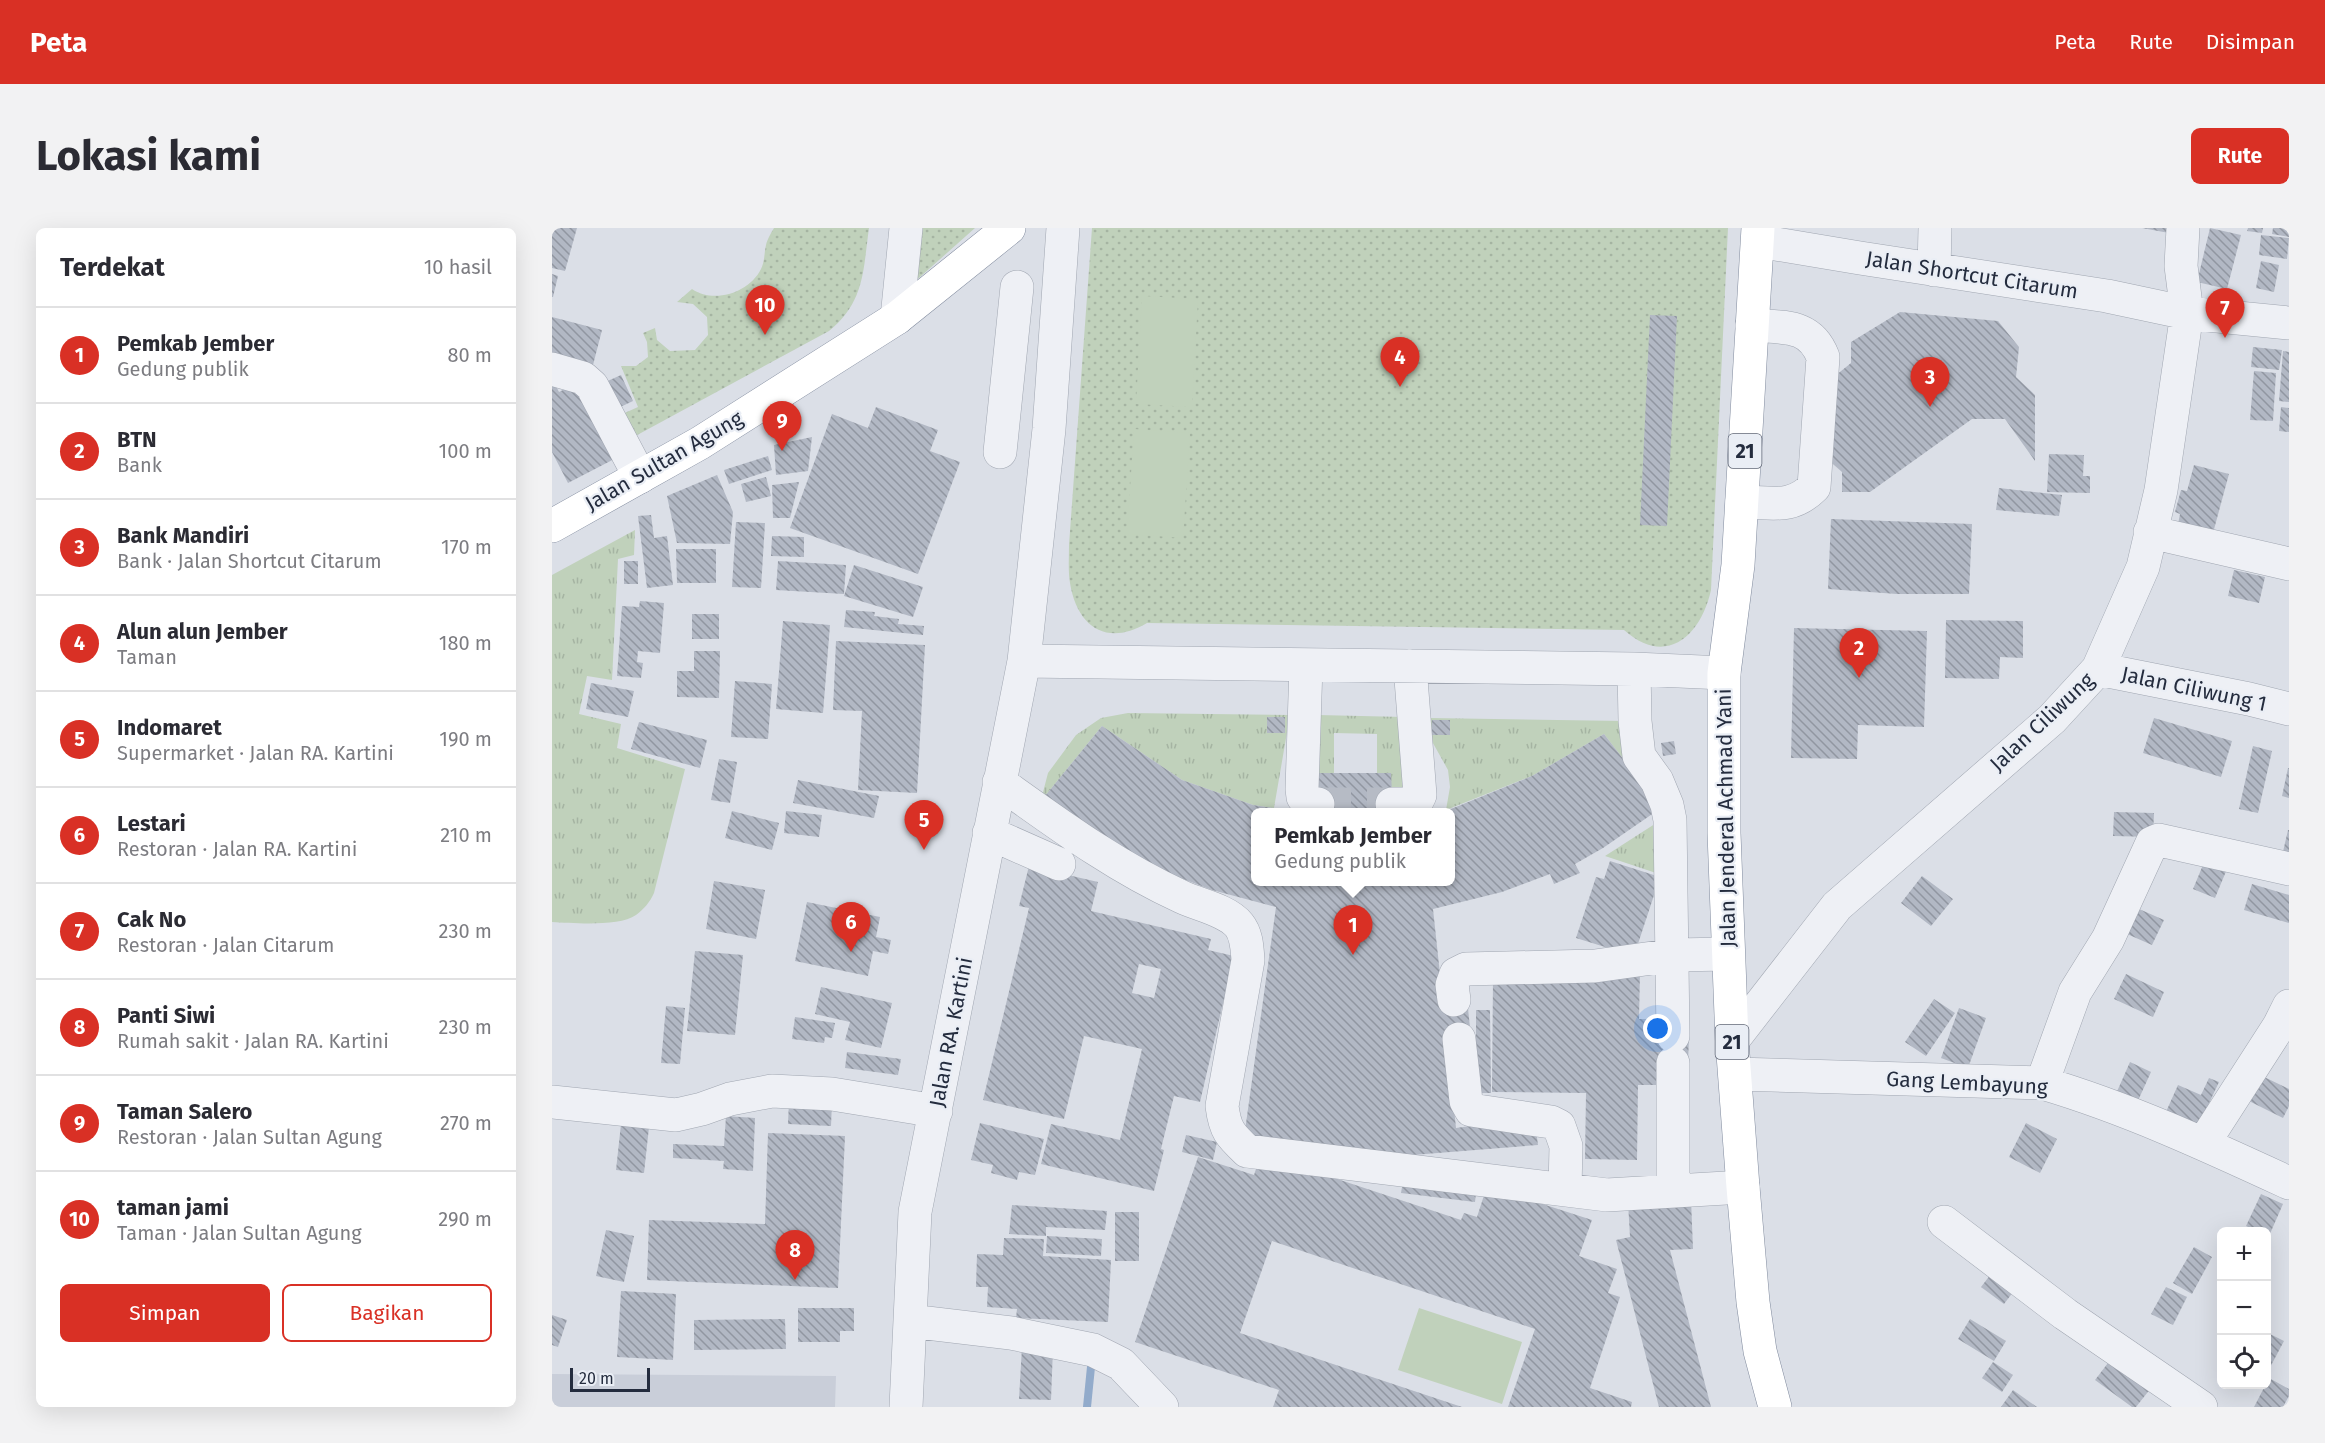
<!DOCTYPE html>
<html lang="id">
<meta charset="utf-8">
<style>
body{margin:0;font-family:"Fira Sans",sans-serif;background:#f2f2f3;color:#2b2b33}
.controls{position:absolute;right:18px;bottom:18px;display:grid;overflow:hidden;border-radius:9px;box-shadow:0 6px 24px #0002}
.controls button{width:54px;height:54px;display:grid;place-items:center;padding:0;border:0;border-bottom:2px solid #e1e1e2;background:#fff;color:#2b2b33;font:30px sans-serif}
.scale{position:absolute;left:18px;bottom:15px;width:80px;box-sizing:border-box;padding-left:6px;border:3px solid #242c3e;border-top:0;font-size:16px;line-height:21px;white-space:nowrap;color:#242c3e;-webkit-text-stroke:4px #eaeef5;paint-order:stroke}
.you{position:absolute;left:1106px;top:801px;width:21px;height:21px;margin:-15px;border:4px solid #fff;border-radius:50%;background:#1a73e8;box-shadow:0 0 0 9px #1a73e833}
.badge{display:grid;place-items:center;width:39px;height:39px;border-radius:50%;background:#d93025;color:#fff;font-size:20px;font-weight:700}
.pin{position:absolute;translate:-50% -50px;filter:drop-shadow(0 2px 3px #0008)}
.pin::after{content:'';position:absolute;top:32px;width:21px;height:18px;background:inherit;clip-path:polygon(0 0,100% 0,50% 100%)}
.popup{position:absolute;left:699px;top:580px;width:204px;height:78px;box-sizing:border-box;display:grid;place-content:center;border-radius:9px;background:#fff;filter:drop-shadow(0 2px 4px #0005);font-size:20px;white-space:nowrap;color:#7c7c81}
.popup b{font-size:22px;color:#2b2b33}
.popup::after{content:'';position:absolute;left:50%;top:100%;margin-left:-12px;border:12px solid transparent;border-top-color:#fff}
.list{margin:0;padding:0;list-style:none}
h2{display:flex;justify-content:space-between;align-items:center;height:78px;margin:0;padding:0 24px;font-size:26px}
h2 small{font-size:20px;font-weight:400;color:#7c7c81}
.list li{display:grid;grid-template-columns:39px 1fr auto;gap:18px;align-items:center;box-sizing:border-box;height:96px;padding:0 24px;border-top:2px solid #e1e1e2}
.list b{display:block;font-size:22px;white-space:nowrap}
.list p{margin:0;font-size:20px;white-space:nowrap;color:#7c7c81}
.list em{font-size:20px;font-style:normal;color:#7c7c81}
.actions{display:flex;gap:12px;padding:18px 24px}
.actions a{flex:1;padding:14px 0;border:2px solid #d93025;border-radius:9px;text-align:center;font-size:21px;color:#d93025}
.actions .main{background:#d93025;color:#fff}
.icon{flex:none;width:33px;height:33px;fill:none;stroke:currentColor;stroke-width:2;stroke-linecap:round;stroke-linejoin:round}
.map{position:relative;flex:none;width:1737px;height:1179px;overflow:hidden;border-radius:9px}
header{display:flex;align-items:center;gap:36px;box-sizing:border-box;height:84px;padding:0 30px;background:#d93025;color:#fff}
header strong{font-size:28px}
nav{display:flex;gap:33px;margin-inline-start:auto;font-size:21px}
.intro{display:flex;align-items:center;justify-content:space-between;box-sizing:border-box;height:144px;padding:0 36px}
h1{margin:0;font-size:42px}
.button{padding:15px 27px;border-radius:9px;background:#d93025;color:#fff;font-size:21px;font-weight:700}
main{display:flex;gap:36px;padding:0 36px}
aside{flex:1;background:#fff;border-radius:9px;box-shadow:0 6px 24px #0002}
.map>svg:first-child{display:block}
.built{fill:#c9ced9}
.grass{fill:url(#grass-tufts)}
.park{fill:url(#park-dots)}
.pitch{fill:#c0d1bb}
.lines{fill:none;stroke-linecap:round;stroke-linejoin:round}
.stream{stroke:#92abcb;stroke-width:8}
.building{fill:url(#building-back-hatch);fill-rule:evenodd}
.minor-tunnel{stroke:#b6bbc5;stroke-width:33;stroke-dasharray:33 16;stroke-linecap:butt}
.minor-casing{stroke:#a0a6b1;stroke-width:34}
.highway-casing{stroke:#818b9e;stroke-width:34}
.minor{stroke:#eef0f5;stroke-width:33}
.highway{stroke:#fff;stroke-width:33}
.labels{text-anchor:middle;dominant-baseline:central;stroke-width:4.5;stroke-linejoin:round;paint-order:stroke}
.shield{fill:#eaeef5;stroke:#5f6675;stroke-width:1.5}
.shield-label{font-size:20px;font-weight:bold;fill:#242c3e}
.street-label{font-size:21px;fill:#242c3e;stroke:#eaeef5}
</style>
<header>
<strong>Peta</strong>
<nav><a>Peta</a><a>Rute</a><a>Disimpan</a></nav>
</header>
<div class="intro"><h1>Lokasi kami</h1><a class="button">Rute</a></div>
<main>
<aside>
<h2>Terdekat<small>10 hasil</small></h2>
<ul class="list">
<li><span class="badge">1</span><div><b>Pemkab Jember</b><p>Gedung publik</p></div><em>80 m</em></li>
<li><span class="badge">2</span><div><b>BTN</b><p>Bank</p></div><em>100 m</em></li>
<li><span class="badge">3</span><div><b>Bank Mandiri</b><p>Bank · Jalan Shortcut Citarum</p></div><em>170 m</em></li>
<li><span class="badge">4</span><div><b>Alun alun Jember</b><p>Taman</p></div><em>180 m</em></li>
<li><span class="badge">5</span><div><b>Indomaret</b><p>Supermarket · Jalan RA. Kartini</p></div><em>190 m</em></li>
<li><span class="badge">6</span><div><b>Lestari</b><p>Restoran · Jalan RA. Kartini</p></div><em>210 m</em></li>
<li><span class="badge">7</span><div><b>Cak No</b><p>Restoran · Jalan Citarum</p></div><em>230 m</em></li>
<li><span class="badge">8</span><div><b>Panti Siwi</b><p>Rumah sakit · Jalan RA. Kartini</p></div><em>230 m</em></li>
<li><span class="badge">9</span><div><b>Taman Salero</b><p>Restoran · Jalan Sultan Agung</p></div><em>270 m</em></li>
<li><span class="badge">10</span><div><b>taman jami</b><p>Taman · Jalan Sultan Agung</p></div><em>290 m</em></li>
</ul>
<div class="actions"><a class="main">Simpan</a><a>Bagikan</a></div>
</aside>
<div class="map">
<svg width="1737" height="1179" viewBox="0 0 1737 1179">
<defs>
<pattern id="grass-tufts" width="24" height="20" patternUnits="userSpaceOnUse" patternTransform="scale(1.5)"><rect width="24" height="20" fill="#c0d1bb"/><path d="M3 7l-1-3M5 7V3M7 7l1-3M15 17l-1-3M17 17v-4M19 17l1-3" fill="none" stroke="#a5b4a2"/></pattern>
<pattern id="park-dots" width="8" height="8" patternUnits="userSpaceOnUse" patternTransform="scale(1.5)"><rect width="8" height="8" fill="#c0d1bb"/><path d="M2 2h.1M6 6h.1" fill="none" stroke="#a5b4a2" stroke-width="1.8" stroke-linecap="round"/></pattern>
<pattern id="building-back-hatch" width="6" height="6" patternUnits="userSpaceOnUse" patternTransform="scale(1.5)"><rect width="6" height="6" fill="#b2b8c4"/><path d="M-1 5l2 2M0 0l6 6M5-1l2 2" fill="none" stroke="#9196a1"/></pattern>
</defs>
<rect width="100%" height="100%" fill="#dbdfe7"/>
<path class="built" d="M0,1146L284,1148L283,1179H0Z"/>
<path class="grass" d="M83,302L82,327L66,331L60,452L35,448L27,486L69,496L65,520L133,541L102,665C98,674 92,681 84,687C67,699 21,695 0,694V347Z
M576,485L738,487L722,580L701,577L630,552L550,498L493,568H490L496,545L524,507L549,490Z
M766,487L852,489L854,560L840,569L838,545H825V506L782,505V545H766Z
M878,490L1073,493L1082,545L1052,506L980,548L894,582L898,559L896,542L877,508Z
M1109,592L1110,647L1053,628Z"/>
<path class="park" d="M222,0H317C311,42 313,74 277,103L76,212L66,188L86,179L69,138H84L96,129L95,114L91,105L103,100L105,112L118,123L143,122L156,107L155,89L141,76L125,74L140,61C162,76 197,65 209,41C213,33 212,25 214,17C215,12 219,5 222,0Z
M365,0H423L359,57Z
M540,0H1176L1159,362C1149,407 1115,440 1072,402L595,395C555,419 525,399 518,355C516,343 517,329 517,317Z"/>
<path class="pitch" d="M590,68L646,71L640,179L584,176Z
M582,201L638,205L631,310L575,306Z
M867,1080L970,1114L950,1176L846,1142Z"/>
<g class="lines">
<path class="stream" d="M535,1179L540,1129"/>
</g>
<path class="building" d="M0,0H25L13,43L0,40Z
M1590,0H1618L1617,5Z
M1658,0L1689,7L1675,61L1645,54Z
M1696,0H1711L1710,5L1695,3Z
M1721,0H1737V9L1720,6Z
M1709,7L1737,10L1735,31L1707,27Z
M1709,33L1727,37L1722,64L1704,60Z
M0,46L6,48L1,69H0Z
M1348,84L1446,93L1467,119L1464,149L1483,167V233L1453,191H1420L1318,264H1290V244L1271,227L1273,156L1299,135V114Z
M1098,87L1125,88L1115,298L1088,297Z
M0,89L50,102L41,137L0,126Z
M1701,119L1730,122L1727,142L1699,139Z
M1731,123L1737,124V174L1727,173Z
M1702,143L1724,145L1721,193L1698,192Z
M69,147L81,173L60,183L49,156Z
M0,150L7,164L31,152L70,227L16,255L0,224Z
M324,179L386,202L378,223L408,234L366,346L238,300L280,186L316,200Z
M1729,179L1737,180V204L1727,203Z
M260,209L256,243L224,247L222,217Z
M1497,226L1532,227L1531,248H1538V265L1495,264Z
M216,228L220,242L177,256L172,242Z
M1642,237L1677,246L1661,305L1626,296L1628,286L1623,284L1629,262L1635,263Z
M165,247L181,284L178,316L125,315L115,268Z
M214,249L219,268L194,274L189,256Z
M247,254L238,290H221L220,257Z
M1447,260L1510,267L1507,288L1444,282Z
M99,287L102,310L115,308L121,357L95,360L86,288Z
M1279,291L1420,296L1417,366H1345L1276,361Z
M184,294L213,295L209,360L180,359Z
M220,308L252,309V329L219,328Z
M124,321H164V355H125Z
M72,333H86V356H72Z
M226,333L294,337L292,366L224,362Z
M302,337L371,359L361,389L292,368Z
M1682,342L1713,349L1707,375L1676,368Z
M88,373L112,375L108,425L86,423L85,434L91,435L89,450L65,448L70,378L87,379Z
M294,382L323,384L322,388L347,391L346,396L372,398L371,407L292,399Z
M140,386H167V411H140Z
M1394,392L1471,393V430L1448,429L1447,451L1393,450Z
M231,393L278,397L271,485L224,481Z
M1242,400L1375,403L1372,499L1306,497L1305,531L1239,530Z
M284,413L373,417L365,565L306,562L310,483L281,482Z
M142,423H168L167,470L125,469V443H142Z
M183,453L220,456L216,511L179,509Z
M39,455L82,463L76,489L34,481Z
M715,489H733V505H715Z
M1602,490L1680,513L1669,549L1591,525Z
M880,492H898V507H880Z
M87,494L155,512L148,540L79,521Z
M550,498L630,552L701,577L740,583L704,584V654H898V584L886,583L899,581L980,548L1052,506L1109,580L1051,620L1023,636L1028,645L1002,656L998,646L950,664L881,681L891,774L915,771L919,809L895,812L904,900L953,893L983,895L986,917L848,928L691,917L724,679L660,662L610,643L607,649L493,568Z
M1122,513L1124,526L1111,528L1109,515Z
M1701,518L1720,523L1706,585L1687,581Z
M167,531L185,534L178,575L159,572Z
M1736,540H1737V570L1730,568Z
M766,545H839L841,584H766Z
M246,552L327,568L322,590L241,575Z
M180,583L227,595L220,622L173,610Z
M234,583L270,587L267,609L232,605Z
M1562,584L1602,585L1601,609L1561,608Z
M1736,602H1737V630L1730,628Z
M1653,632L1675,641L1663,670L1641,661Z
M1058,633L1108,649L1082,728L1024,710L1044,649L1052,651Z
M477,638L546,654L539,683L659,711L656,722L682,728L648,874L622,868L609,921L612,922L602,963L489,936L499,896L568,912L590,821L532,808L512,891L431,872L477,680L467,678ZM587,736L609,741L602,770L580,765Z
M1370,648L1401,671L1379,698L1349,675Z
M162,653L213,662L204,711L154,701Z
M1700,656L1737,667V695L1692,682Z
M255,674L328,689L324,709L339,712L336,726L321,723L316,748L243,733Z
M1578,677L1612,692L1600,717L1566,702Z
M143,723L191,727L183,807L135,803Z
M1088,744L1087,791H1109L1137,809L1136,835L1108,857H1086L1085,932L1033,931L1034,865L940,864L941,751Z
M1574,746L1612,764L1601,789L1562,771Z
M269,759L340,775L329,820L293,812L298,794L263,786Z
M1382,771L1403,785L1374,828L1353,814Z
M114,778L133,780L128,836L109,835Z
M1407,780L1434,790L1416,840L1389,830Z
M924,782H938L939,865H924Z
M243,789L283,795L280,810L273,809L272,815L240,811Z
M295,824L349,831L346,847L293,840Z
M1578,834L1599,844L1584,877L1563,868Z
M1708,847L1737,861V878L1731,890L1695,872Z
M1657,850L1667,854L1645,901L1613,886L1626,857L1649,867Z
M237,872L280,874L279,898L236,896Z
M70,887L98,890L92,945L64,942Z
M174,888L203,890L201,943L171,941L172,933L121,930V916L172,918Z
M428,895L492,911L483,947L467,944L465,952L439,945L441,937L419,932Z
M1474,895L1505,911L1488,945L1457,929Z
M216,905L293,908L286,1060L95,1052L97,992L213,996Z
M634,907L665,914L661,932L630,924Z
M646,929L702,947L707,932L757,948L758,942L909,992L912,985L925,989L935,958L1040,992L1027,1028L1065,1041L1056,1065L1068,1069L1038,1160L1080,1174L1079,1179H956L983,1101L720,1013L688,1105L910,1179H721L727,1162L583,1114Z
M852,947L925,956L923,974L849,965Z
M1709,966L1731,976L1717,1008L1714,1004H1707L1694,998Z
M1139,971L1141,1021L1118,1022L1159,1179H1107L1064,1012L1078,1009L1076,974Z
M460,977L555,983L553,1002L494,999V1008L457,1006Z
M563,984H587V1033H563Z
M54,1002L82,1008L72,1054L44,1048Z
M495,1008L550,1011L549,1028L494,1025Z
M452,1010L492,1011L491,1028L559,1032L556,1094L464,1090L465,1081L435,1079L436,1059H424L425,1026L451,1027Z
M1642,1019L1660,1029L1640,1066L1621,1055Z
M1445,1038L1468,1055L1452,1076L1429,1059Z
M1614,1059L1635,1069L1621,1097L1599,1086Z
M69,1063L124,1066L121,1132L65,1129Z
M246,1080H302V1103H288V1114H246Z
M0,1087L15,1092L6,1119L0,1117Z
M233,1091L234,1121L142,1122V1092Z
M1418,1091L1454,1113L1442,1133L1406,1111Z
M1714,1104L1732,1113L1714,1147Z
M470,1119L501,1120L499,1172L467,1171Z
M1559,1131L1599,1160L1584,1179H1580L1543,1152Z
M1441,1134L1461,1147L1450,1164L1430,1150Z
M1717,1150L1737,1161V1168L1731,1179H1702Z
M1461,1162L1485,1179H1449Z"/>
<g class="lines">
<path class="minor-tunnel" d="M766,576H840"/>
<g class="minor-casing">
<path id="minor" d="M1206,13L1308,30L1555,68L1635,85L1737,95
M1382,42L1383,0
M345,90L354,0
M0,141L31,150L40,158L88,249
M448,224L465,59
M1190,274C1220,274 1239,282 1262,259L1271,129C1258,95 1231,100 1200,97
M1598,304L1737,336
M472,433L1082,441L1172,445
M754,437L750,561L751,569L757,575L766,576
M1082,441L1083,493L1087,528L1105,553L1115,577L1118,592L1121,808
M1546,441L1697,471L1737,481
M447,554C506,596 564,639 630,669C647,677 675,682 687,697C695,707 695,720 696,732L670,878C673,902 678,907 695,923L1055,967L1191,959
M840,576H859L865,573L868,567L858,438
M437,605L507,636
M902,772L900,757L904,746L914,741L1043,738L1122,727L1176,726
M907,811L914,873L919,882L999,894L1007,898L1014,918L1013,961
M1180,813L1285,678L1500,491L1546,441L1591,339L1609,262L1635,85L1629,38L1631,0
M1121,835V963
M1183,846L1490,855C1575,880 1657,918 1737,955
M1490,855L1523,764L1556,711L1600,615L1607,612L1737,641
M0,874L124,887L150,881L178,871L220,863L280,866L384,883
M1651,916L1727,798L1737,778
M1392,994L1513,1086L1649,1179
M358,1093L459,1105L541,1122L569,1136L610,1179
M354,1179L363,984L472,433L497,201L511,0"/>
</g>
<g class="highway-casing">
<path id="highway" d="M1206,0L1186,337L1172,445V605L1180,813L1191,959L1201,1074L1208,1123L1223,1179
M0,298L148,215L345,90L457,0"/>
</g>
<use href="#minor" class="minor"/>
<use href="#highway" class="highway"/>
</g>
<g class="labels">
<g class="shield">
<rect x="1176.5" y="206" width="33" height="34" rx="4.5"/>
<rect x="1163.5" y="797" width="33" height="34" rx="4.5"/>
</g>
<g class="shield-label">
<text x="1193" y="223">21</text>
<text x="1180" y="814">21</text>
</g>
<g class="street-label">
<text transform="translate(1420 47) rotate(9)">Jalan Shortcut Citarum</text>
<text transform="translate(112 233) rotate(-30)">Jalan Sultan Agung</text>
<text transform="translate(1642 461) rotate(12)">Jalan Ciliwung 1</text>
<text transform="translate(1490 494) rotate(-43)">Jalan Ciliwung</text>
<text transform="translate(1174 590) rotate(-91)">Jalan Jenderal Achmad Yani</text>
<text transform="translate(399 804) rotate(-79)">Jalan RA. Kartini</text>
<text transform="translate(1415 855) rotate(3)">Gang Lembayung</text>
</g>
</g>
</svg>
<div class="controls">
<button>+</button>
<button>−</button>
<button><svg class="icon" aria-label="locate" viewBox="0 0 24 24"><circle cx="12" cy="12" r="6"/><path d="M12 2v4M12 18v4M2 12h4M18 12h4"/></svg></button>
</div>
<div class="scale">20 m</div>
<div class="you"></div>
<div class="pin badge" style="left:801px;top:727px">1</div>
<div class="popup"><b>Pemkab Jember</b>Gedung publik</div>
<div class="pin badge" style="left:1307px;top:450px">2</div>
<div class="pin badge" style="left:1378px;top:179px">3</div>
<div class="pin badge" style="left:848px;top:159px">4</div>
<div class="pin badge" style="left:372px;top:622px">5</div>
<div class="pin badge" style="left:299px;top:724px">6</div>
<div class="pin badge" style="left:1673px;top:110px">7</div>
<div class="pin badge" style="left:243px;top:1052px">8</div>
<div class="pin badge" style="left:230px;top:223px">9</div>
<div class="pin badge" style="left:213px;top:107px">10</div>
</div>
</main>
